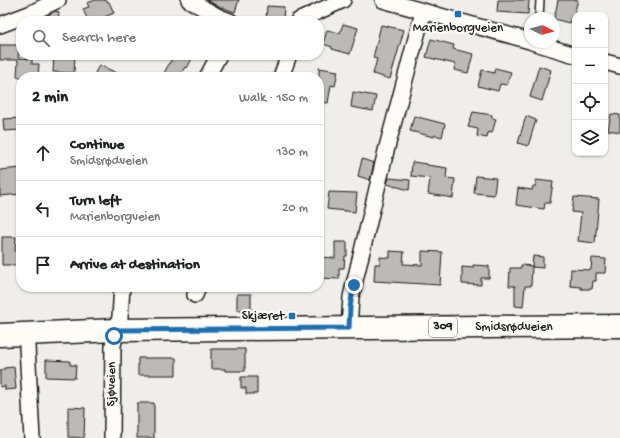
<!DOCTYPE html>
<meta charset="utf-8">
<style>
body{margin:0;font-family:"Gochi Hand",sans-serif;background:#f2f2f2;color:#202124}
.controls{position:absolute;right:12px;top:12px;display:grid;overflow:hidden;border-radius:8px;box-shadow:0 1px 3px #0004}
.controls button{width:36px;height:36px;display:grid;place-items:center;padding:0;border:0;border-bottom:1px solid #e0e0e0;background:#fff;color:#202124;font:20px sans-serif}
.compass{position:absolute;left:524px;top:12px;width:36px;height:36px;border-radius:50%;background:#fff;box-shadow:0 1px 3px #0004;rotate:95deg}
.stop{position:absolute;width:12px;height:12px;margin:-9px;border:3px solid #1f6fb2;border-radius:50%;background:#fff}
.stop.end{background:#1f6fb2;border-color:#fff;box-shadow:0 1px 4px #0008}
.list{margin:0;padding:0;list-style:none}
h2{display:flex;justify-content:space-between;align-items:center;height:52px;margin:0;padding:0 16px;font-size:17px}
h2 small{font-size:13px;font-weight:400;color:#757577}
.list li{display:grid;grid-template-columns:26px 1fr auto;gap:12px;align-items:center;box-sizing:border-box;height:56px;padding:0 16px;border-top:1px solid #e0e0e0}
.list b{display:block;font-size:15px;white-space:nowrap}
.list p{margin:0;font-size:13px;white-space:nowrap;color:#757577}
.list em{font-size:13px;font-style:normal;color:#757577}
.icon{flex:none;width:22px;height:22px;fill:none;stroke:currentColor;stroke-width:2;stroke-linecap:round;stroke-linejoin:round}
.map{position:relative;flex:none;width:620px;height:438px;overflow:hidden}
.search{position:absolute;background:#fff;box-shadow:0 1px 3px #0004;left:16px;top:16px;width:308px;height:44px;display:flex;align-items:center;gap:10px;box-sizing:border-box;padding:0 14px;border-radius:16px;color:#757577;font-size:15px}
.panel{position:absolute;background:#fff;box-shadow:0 1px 3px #0004;left:16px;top:72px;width:308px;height:220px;border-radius:16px}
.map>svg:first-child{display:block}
.building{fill:#bbbab6;stroke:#1c1c1c}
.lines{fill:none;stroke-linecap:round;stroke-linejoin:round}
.service-casing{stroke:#1c1c1c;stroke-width:10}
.minor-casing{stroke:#1c1c1c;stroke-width:18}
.primary-casing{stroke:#1c1c1c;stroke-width:25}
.service{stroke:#fdfcf7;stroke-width:7}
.minor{stroke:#fdfcf7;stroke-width:15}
.primary{stroke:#fdfcf7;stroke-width:22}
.route{stroke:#1f6fb2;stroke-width:5}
.poi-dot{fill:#1f6fb2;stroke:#fdfcf7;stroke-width:1.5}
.labels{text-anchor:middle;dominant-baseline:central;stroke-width:4;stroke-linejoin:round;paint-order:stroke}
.shield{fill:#fdfcf7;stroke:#605f5e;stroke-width:1}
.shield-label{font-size:12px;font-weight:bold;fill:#1c1c1c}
.poi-label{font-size:13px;fill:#1c1c1c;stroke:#fdfcf7}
.street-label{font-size:13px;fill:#1c1c1c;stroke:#fdfcf7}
</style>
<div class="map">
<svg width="620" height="438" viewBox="0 0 620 438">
<rect width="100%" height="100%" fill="#f0eeea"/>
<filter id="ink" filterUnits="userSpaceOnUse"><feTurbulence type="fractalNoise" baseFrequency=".025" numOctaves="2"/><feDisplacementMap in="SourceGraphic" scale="8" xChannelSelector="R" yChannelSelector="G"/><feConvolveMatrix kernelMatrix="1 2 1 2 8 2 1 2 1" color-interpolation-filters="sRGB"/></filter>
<g filter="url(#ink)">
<path class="building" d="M96,0H104L109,2L114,13L95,21H88L83,9L89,7L87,3Z
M207,0H239L235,12L217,6Z
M498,0H529L528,14L497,12Z
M558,0H578L574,14H572L569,23L554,19Z
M267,6L284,7L283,20H266Z
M55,11L59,12L58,21H48L49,14Z
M343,24L358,28L350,54L332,49V47L323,44L327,30L340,33Z
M381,25L404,30L390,79L373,74L377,59L373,58Z
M431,39L454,45L453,49L473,54L468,73L454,70L455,64L426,57Z
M0,45H20L18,58L32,59V64H39L38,77H17L18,60H0Z
M54,55H75L74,73L53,72Z
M174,55H194L187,68L185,67L179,77H170L164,73Z
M99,65L126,77H93Z
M539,66L551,70L542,101L530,97Z
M319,68L338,71L335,86L331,85L328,103L319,102Z
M495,68L511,72L507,85L500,84L498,91L478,86L482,70L494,73Z
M353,92L376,96L373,111L351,107Z
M473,112L492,115V118L496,119L492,133L488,132L487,138L477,136L478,129L468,127Z
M611,114L620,115V132L608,130Z
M414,116L445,124L442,137L435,135L434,137L410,131Z
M526,116L536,120L528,146L518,143Z
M21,118V130L4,131L3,119Z
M362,159L374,163L370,180L358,176Z
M412,162L427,164V165L447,168L446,178L455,179L453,198L428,194L430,178L411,176Z
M21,168V194L0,196V170Z
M476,176L496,178L494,195L474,193Z
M389,178L410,180L409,190L387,184Z
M536,180L553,182L550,203H545L544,209L516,205L518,188L532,190L533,186H536Z
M329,192L357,193L355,212L327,209Z
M574,197L599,199L595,243L578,241L581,213L572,212Z
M2,237H16L15,251H21V265H2Z
M335,242H347V256H345L344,268H339V279L319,278L320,257L335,258Z
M390,251L404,252L403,264L422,265V251L442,252L440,285L374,281L375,264H380V257L390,258Z
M533,256L543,257V268L532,267Z
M592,258L606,259L605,273H596V281H593L592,289H581V287L570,286L571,269L591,270Z
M473,265L489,266V278H481V285L462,284V267L473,268Z
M521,265L532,266L531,286H525L523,307L515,306V286H509L510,268H521Z
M237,294H251V310H237Z
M211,349H245V371H225V369H211Z
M138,358H176V375H138Z
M46,360L70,361V365H76L75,378L46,377Z
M14,367L16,389L5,390V386L0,387V371L4,370V368Z
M241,377H257V394H246V388H241Z
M137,403H154V438H137Z
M68,407L85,408L84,438L68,437Z"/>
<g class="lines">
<g class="service-casing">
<path id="service" d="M539,18L540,0"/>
</g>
<g class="minor-casing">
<path id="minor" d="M189,0L219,17L230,21
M383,0L530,41
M298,21L343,0
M0,25L29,14L58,0
M532,42L575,55
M605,62L620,66
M207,77L219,55
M281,77L289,55
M195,295L198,287
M349,328L351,297L386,151L423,12
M27,346L32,438
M112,438L113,345L120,317L122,287"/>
</g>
<g class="primary-casing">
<path id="primary" d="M0,335L116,330L620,326"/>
</g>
<use href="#service" class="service"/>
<use href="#minor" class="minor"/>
<use href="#primary" class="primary"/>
</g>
</g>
<g class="lines" filter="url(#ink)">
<path class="route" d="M114,336L116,330L349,328L350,307L354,285"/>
</g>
<g class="poi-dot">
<rect x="454" y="10" width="8" height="8" rx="2"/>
<rect x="288" y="312" width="8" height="8" rx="2"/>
</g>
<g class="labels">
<rect class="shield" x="429" y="317" width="28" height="20" rx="3"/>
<g class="shield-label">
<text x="443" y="327">309</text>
</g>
<g class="poi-label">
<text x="458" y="28">Marienborgveien</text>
<text x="284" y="316" text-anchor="end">Skjæret</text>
</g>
<g class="street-label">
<text x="514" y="327">Smidsrødveien</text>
<text transform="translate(112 384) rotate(-89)">Sjøveien</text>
</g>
</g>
</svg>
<div class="controls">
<button>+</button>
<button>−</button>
<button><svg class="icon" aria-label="locate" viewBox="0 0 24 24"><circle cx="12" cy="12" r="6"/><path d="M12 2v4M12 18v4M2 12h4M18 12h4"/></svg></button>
<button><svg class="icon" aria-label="layers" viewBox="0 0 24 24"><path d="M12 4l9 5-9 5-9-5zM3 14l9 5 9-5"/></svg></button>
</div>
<svg class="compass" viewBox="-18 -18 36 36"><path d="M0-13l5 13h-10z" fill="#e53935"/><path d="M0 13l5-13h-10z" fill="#757577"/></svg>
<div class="stop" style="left:114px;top:336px"></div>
<div class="stop end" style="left:354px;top:285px"></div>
<div class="search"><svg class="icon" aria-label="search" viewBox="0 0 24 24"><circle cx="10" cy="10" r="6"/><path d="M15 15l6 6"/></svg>Search here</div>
<section class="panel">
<h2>2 min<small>Walk · 150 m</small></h2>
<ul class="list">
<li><svg class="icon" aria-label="ahead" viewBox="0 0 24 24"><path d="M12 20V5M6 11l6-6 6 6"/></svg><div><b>Continue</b><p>Smidsrødveien</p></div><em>130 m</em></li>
<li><svg class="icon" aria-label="left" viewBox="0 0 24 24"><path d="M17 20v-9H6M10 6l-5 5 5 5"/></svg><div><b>Turn left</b><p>Marienborgveien</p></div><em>20 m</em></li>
<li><svg class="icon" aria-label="arrive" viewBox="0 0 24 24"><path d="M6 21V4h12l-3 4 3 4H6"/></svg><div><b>Arrive at destination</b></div></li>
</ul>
</section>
</div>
